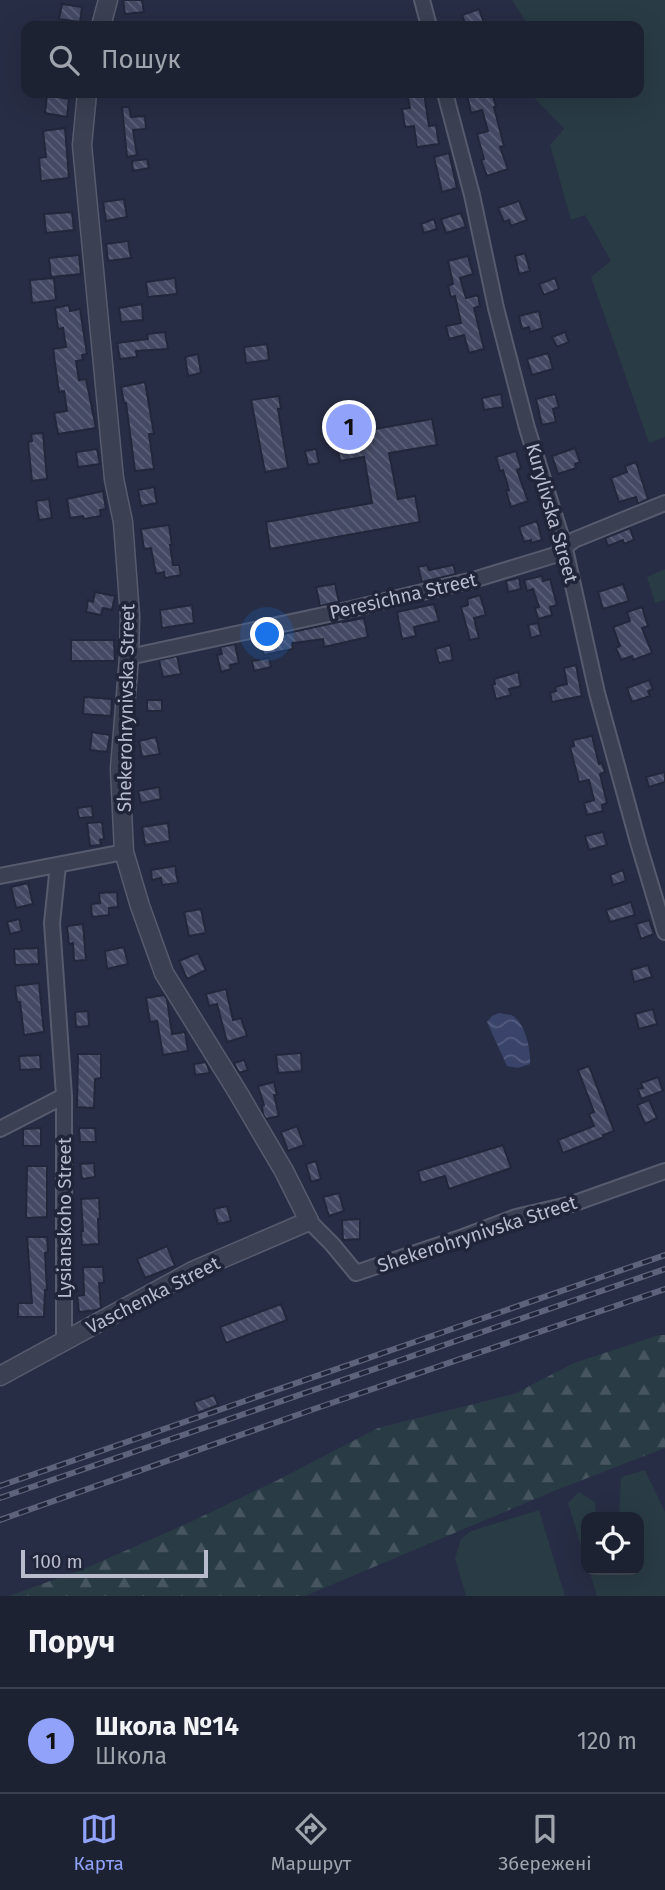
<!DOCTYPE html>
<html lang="uk">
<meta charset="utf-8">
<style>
body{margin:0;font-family:"Fira Sans",sans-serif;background:#2a2f3f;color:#f1f3f6}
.controls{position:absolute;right:21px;bottom:21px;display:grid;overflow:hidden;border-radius:14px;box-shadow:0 7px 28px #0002}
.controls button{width:63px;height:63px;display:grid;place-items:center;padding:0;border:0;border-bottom:2px solid #3b3f4e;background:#1d2233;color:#f1f3f6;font:35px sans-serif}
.scale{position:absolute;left:21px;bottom:18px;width:187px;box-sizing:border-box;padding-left:7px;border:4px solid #b9bccd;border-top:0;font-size:19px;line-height:24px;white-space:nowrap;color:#b9bccd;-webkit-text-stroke:5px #202539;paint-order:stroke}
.you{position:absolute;left:268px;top:635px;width:24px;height:24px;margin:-18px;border:5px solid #fff;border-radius:50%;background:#1a73e8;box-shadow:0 0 0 10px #1a73e833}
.badge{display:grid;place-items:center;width:46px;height:46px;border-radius:50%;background:#90a2fa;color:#111;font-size:23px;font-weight:700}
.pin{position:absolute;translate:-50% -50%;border:4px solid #fff;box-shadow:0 2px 7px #0006}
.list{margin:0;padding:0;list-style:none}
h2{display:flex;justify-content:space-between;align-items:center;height:91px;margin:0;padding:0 28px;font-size:30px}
h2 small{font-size:23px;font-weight:400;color:#a0a4ac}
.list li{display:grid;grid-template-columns:46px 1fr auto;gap:21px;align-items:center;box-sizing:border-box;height:105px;padding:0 28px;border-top:2px solid #3b3f4e}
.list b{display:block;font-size:26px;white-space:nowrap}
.list p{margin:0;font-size:23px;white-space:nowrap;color:#a0a4ac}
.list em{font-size:23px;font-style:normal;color:#a0a4ac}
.icon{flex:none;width:38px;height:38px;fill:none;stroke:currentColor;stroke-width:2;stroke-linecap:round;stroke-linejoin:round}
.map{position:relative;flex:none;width:665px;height:1596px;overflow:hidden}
.search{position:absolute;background:#1d2233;box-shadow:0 7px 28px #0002;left:21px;right:21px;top:21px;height:77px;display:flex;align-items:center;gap:18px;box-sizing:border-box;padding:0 24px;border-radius:14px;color:#a0a4ac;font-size:26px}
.sheet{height:196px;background:#1d2233}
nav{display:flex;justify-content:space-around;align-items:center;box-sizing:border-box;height:98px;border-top:2px solid #3b3f4e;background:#1d2233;font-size:19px;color:#a0a4ac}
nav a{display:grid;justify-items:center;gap:4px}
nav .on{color:#90a2fa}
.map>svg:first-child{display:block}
.green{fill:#293b45}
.forest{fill:url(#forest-firs)}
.water{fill:url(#water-waves)}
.building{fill:url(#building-back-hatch);stroke:#22273b;stroke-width:2}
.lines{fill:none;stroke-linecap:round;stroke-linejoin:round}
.minor-casing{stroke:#575b6e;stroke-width:18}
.tertiary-casing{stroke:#575b6e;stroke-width:21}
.minor{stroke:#3b4053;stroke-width:14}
.tertiary{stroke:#3b4053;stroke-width:18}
.rail-casing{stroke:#5d637a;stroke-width:6}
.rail{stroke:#202539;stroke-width:3.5;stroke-dasharray:10;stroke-linecap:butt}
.labels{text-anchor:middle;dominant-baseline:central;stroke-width:7;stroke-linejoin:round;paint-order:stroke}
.street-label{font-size:19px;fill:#b9bccd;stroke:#202539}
</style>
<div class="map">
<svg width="665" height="1596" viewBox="0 0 665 1596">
<defs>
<pattern id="forest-firs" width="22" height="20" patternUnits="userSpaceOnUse" patternTransform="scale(1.75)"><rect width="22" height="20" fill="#293b45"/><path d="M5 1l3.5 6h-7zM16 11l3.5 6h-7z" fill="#46555f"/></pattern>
<pattern id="water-waves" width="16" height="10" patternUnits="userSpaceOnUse" patternTransform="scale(1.75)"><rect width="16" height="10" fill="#3a446b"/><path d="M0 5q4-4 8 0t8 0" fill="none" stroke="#545d7f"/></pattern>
<pattern id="building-back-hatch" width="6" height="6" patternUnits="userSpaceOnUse" patternTransform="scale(1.75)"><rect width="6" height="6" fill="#444a64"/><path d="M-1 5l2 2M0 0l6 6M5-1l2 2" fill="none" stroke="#5d6279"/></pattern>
</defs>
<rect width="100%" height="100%" fill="#272d44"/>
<path class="green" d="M512,0H665V437L649,443L591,277L611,261L585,215L571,220L550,145L564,129L530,93H639V26H525L527,23Z
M665,569V600L655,603L647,577Z
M645,1470L665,1512V1596H597L589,1570H639V1517H619L621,1477Z
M579,1492L595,1502L596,1517H586V1562L568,1503Z
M539,1510L565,1596H466L455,1558L461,1539L471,1531Z"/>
<path class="forest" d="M659,1335H665V1448L554,1491L305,1596H9L86,1568L186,1524L274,1482L378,1428L514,1394L574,1363Z"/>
<path class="water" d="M499,1013C500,1013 509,1015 511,1015C525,1021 531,1050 530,1064L518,1068L507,1066L487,1022L492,1016Z"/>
<path class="building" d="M123,0H142L144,12L125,14Z
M62,4L82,7L80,22L59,19Z
M479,9L485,26H466L462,15Z
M407,93H424L429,126L436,125L439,144L417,147L414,126L405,127L402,109L410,108Z
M477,93H492L496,106L494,107L504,146L500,147L508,169L487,176L481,160L484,159L477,134L488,131L482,110L471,113L467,95Z
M47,95L69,99L67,117L45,113Z
M122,107H129L131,117L145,116L146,129L133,130L137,155L127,157Z
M65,128L69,178L41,181L39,158L46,157L43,131Z
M449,153L457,188L442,192L434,157Z
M147,159L149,168L133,171L132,161Z
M124,199L127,217L106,221L103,202Z
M519,201L527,220L511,226L509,220L504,222L498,208Z
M72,212L74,230L46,233L44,214Z
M461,213L466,227L446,233L441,219Z
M434,219L437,229L424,233L421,224Z
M128,241L131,258L108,261L106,244Z
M525,253L530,271L519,274L515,256Z
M79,255L81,274L51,277L49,258Z
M468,256L473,274L460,278L466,298L478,295L480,306L474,308L484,349L469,353L464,335L449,339L446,326L461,323L455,296L451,297L448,286L453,284L448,261Z
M54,278L56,300L32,303L30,280Z
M175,278L177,294L148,297L146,282Z
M555,278L559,289L544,295L539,284Z
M142,304L143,320L121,322L119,308Z
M69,305L70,311L80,309L87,354L82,355L83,360L76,361L79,380L86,379L96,428L58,434L54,413L67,411L64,391L59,392L53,349L66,347L63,328L58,329L55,308Z
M539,311L543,328L530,332L529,327L522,329L519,316Z
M165,332L168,349L136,351L137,357L120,359L117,343L148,339L147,334Z
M565,332L569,342L557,347L552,337Z
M267,344L269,360L246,363L244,347Z
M548,353L553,369L532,375L527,359Z
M198,354L201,373L188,376L185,357Z
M145,382L154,434H149L154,469L135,471L126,403H124L121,387Z
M501,394L503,407L484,410L482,398Z
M555,394L559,407L553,409L556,422L542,425L536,399Z
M279,396L281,409H278L288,468L265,472L251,400Z
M432,419L437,445L389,453L398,499L415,496L420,522L270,549L266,522L372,503L364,457L340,461L335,436Z
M43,433L47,479L32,481L28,442L32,441L31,434Z
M575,448L580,462L575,464L576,468L558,474L552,456Z
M97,449L100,464L78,467L76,452Z
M316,449L319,463L308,465L305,451Z
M516,451L521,468L517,470L528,501L511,507L506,491L509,490L503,470L500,471L496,457Z
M636,462L648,499L638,504L636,497L619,502L611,478L627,472L625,466Z
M154,487L157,503L141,506L138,490Z
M103,491L106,509L100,510L101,516L84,519L83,516L70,518L67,499Z
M49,499L52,518L39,520L36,501Z
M537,521L542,540L531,543V540L524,542L519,527Z
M169,525L172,545H170L173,565H179L181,575L165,578L164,572L156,574L151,548L144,549L141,529Z
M630,528L634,540L624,544L623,540L608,546L605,538Z
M427,565L429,570L453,565L456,574L422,582L418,567Z
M542,576L543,581L550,579L557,605L550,607L552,615L538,619L535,608L539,607L533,589L527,591L524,580Z
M519,578L521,589L508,592L506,581Z
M335,584L339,602L320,606L316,587Z
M623,584L629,601L603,609L598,592Z
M95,592L115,596L112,610L103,608L101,615L86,612L88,600L93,602Z
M480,595L486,615L474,618L479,638L470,640L461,607L468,605L467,599Z
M434,604L439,621L414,627L416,636L402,639L397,612Z
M192,605L194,623L162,628L160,610Z
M642,607L648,626L642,628L652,653L633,660L632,656L621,660L616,648L620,646L613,627L630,621L627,612Z
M364,618L368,637L324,647L323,639L292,643L293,649L264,655L260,639L343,621V622Z
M538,623L541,635L531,638L528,625Z
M71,640H114L115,661H71Z
M235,644L239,663L230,665L231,669L221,672L217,655L222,654L220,647Z
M450,645L453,660L439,663L435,649Z
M177,656L181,674L163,677L159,660Z
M269,658L271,667L254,671L252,661Z
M576,665L582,696L552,702L550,693L556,691L555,687L567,684L564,668Z
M518,672L521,686L509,689L511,695L496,699L492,685L495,684L494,679Z
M649,680L653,689L648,691L650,696L632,702L627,688Z
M84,697L112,699L111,716L83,714Z
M147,700H162V711H147Z
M92,732L110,735L107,752L90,750Z
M592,736L599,764L602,763L605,772L600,774L607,803L602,805L603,811L587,815L584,803L594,800L589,780L579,782L570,747L574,746L573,740Z
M156,737L160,754L142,757L139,741Z
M665,772V782L649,787L646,777Z
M159,787L161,799L141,803L138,791Z
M92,806L93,817L79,818L77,808Z
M102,822L104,839L100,840L101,845L90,846L87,823Z
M168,823L170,841L145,845L142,827Z
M603,832L607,845L589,850L585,836Z
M175,866L178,883L162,885L161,878L152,880L151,870Z
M623,870L626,881L613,885L610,875Z
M28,883L33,904L16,908L11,887Z
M117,892L118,907L109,908V915L92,917L91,904L100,903L99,893Z
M631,902L635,915L610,922L606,910Z
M201,909L206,933L189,936L184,912Z
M19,919L22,931L10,934L7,922Z
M649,920L654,934L641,939L636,924Z
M83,924L86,960L74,961L73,943L69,944L67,926Z
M124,947L128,964L107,969L105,951Z
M38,948L39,964L15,965L14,949Z
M198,953L206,970L187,979L179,961Z
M648,965L652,977L634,982L631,970Z
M39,983L44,1032L24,1035L20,1002H17L15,986Z
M226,989L233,1020L241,1018L247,1036L227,1042L217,1004L209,1006L206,994Z
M164,995L167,999L172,1034L185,1032L188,1051L163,1055L157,1021L150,1022L146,998Z
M653,1009L657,1024L639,1029L635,1014Z
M88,1011L89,1026L76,1027L75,1012Z
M301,1053L302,1071L278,1073L276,1055Z
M78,1054H101V1078L95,1079L94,1108L77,1107Z
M40,1055L41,1069L20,1070L19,1056Z
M244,1060L248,1070L239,1073L234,1063Z
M206,1062L210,1073L195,1075L194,1064Z
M589,1066L614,1131L603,1135L604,1137L563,1153L558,1140L594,1126L589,1114L594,1112L578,1070Z
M658,1077L663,1091L641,1099L638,1089L643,1088L641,1083Z
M274,1082L277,1095H274L279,1116L266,1119L263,1114L262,1106L264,1105L258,1086Z
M649,1100L657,1118L645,1124L637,1105Z
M297,1126L304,1145L288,1151L281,1132Z
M41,1128V1146H23V1129Z
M79,1128H95L96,1142H80Z
M503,1145L511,1168L449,1189L445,1176L421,1183L418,1171Z
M316,1161L321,1179L311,1182L306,1164Z
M94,1163L95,1177L82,1179L80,1164Z
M27,1166H47V1217L26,1218Z
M339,1193L344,1211L329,1216L323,1197Z
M99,1198L100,1219H98L99,1244L82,1245L81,1231H83L81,1199Z
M227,1206L231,1221L218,1224L214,1209Z
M360,1219V1239L343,1240L342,1220Z
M27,1237H47L48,1252L45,1253L47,1290H45L44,1317H18V1303H32Z
M167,1246L175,1266L145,1278L137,1259Z
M83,1267H103L104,1283H99L101,1308L97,1310L79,1312L77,1296L84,1295Z
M281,1304L287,1320L226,1343L220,1327Z
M214,1395L218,1405L198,1413L194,1402Z"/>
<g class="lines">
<g class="minor-casing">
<path id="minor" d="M422,0L429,26
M445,93L472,195L496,308L527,428L565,549L597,693L638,842L665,932
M129,657L347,610L473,580L555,555L574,540L665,503
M58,865L52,923L64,1096V1341
M0,876L124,852
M0,1129L64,1096
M309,1221L332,1244L356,1273L463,1237L516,1217L572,1204L665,1171"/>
</g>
<g class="tertiary-casing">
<path id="tertiary" d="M101,26L108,0
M0,1376L193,1271L309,1221L284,1171L237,1091L164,973L140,906L124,852L120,769L129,657L130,616L123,522L114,479L82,145L87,93"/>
</g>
<use href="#minor" class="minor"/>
<use href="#tertiary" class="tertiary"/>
<g class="rail-casing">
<path id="rail" d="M0,1486L665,1255
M0,1498L665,1269
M0,1520L314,1409L665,1289"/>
</g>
<use href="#rail" class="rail"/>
</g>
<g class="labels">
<g class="street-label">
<text transform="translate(552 513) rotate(74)">Kurylivska Street</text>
<text transform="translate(403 596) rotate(-13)">Peresichna Street</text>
<text transform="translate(126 708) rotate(-89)">Shekerohrynivska Street</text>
<text transform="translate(64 1218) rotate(-90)">Lysianskoho Street</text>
<text transform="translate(477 1234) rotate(-18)">Shekerohrynivska Street</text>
<text transform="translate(153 1295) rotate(-27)">Vaschenka Street</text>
</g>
</g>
</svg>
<div class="controls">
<button><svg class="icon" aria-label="locate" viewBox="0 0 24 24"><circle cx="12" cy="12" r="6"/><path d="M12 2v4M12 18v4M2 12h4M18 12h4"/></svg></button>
</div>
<div class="scale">100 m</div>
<div class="you"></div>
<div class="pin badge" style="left:349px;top:427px">1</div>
<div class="search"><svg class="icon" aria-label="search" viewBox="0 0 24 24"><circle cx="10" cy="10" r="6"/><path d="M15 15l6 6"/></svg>Пошук</div>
</div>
<section class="sheet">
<h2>Поруч<small></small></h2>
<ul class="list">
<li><span class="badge">1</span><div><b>Школа №14</b><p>Школа</p></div><em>120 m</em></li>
</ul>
</section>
<nav>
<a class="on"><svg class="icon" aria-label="map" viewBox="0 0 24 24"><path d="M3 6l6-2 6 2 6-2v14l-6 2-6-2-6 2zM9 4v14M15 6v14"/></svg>Карта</a>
<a><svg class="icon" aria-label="directions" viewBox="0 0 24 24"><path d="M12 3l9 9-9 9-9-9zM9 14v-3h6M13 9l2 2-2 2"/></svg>Маршрут</a>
<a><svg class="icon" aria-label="saved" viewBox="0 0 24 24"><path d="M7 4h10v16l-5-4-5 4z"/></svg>Збережені</a>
</nav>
